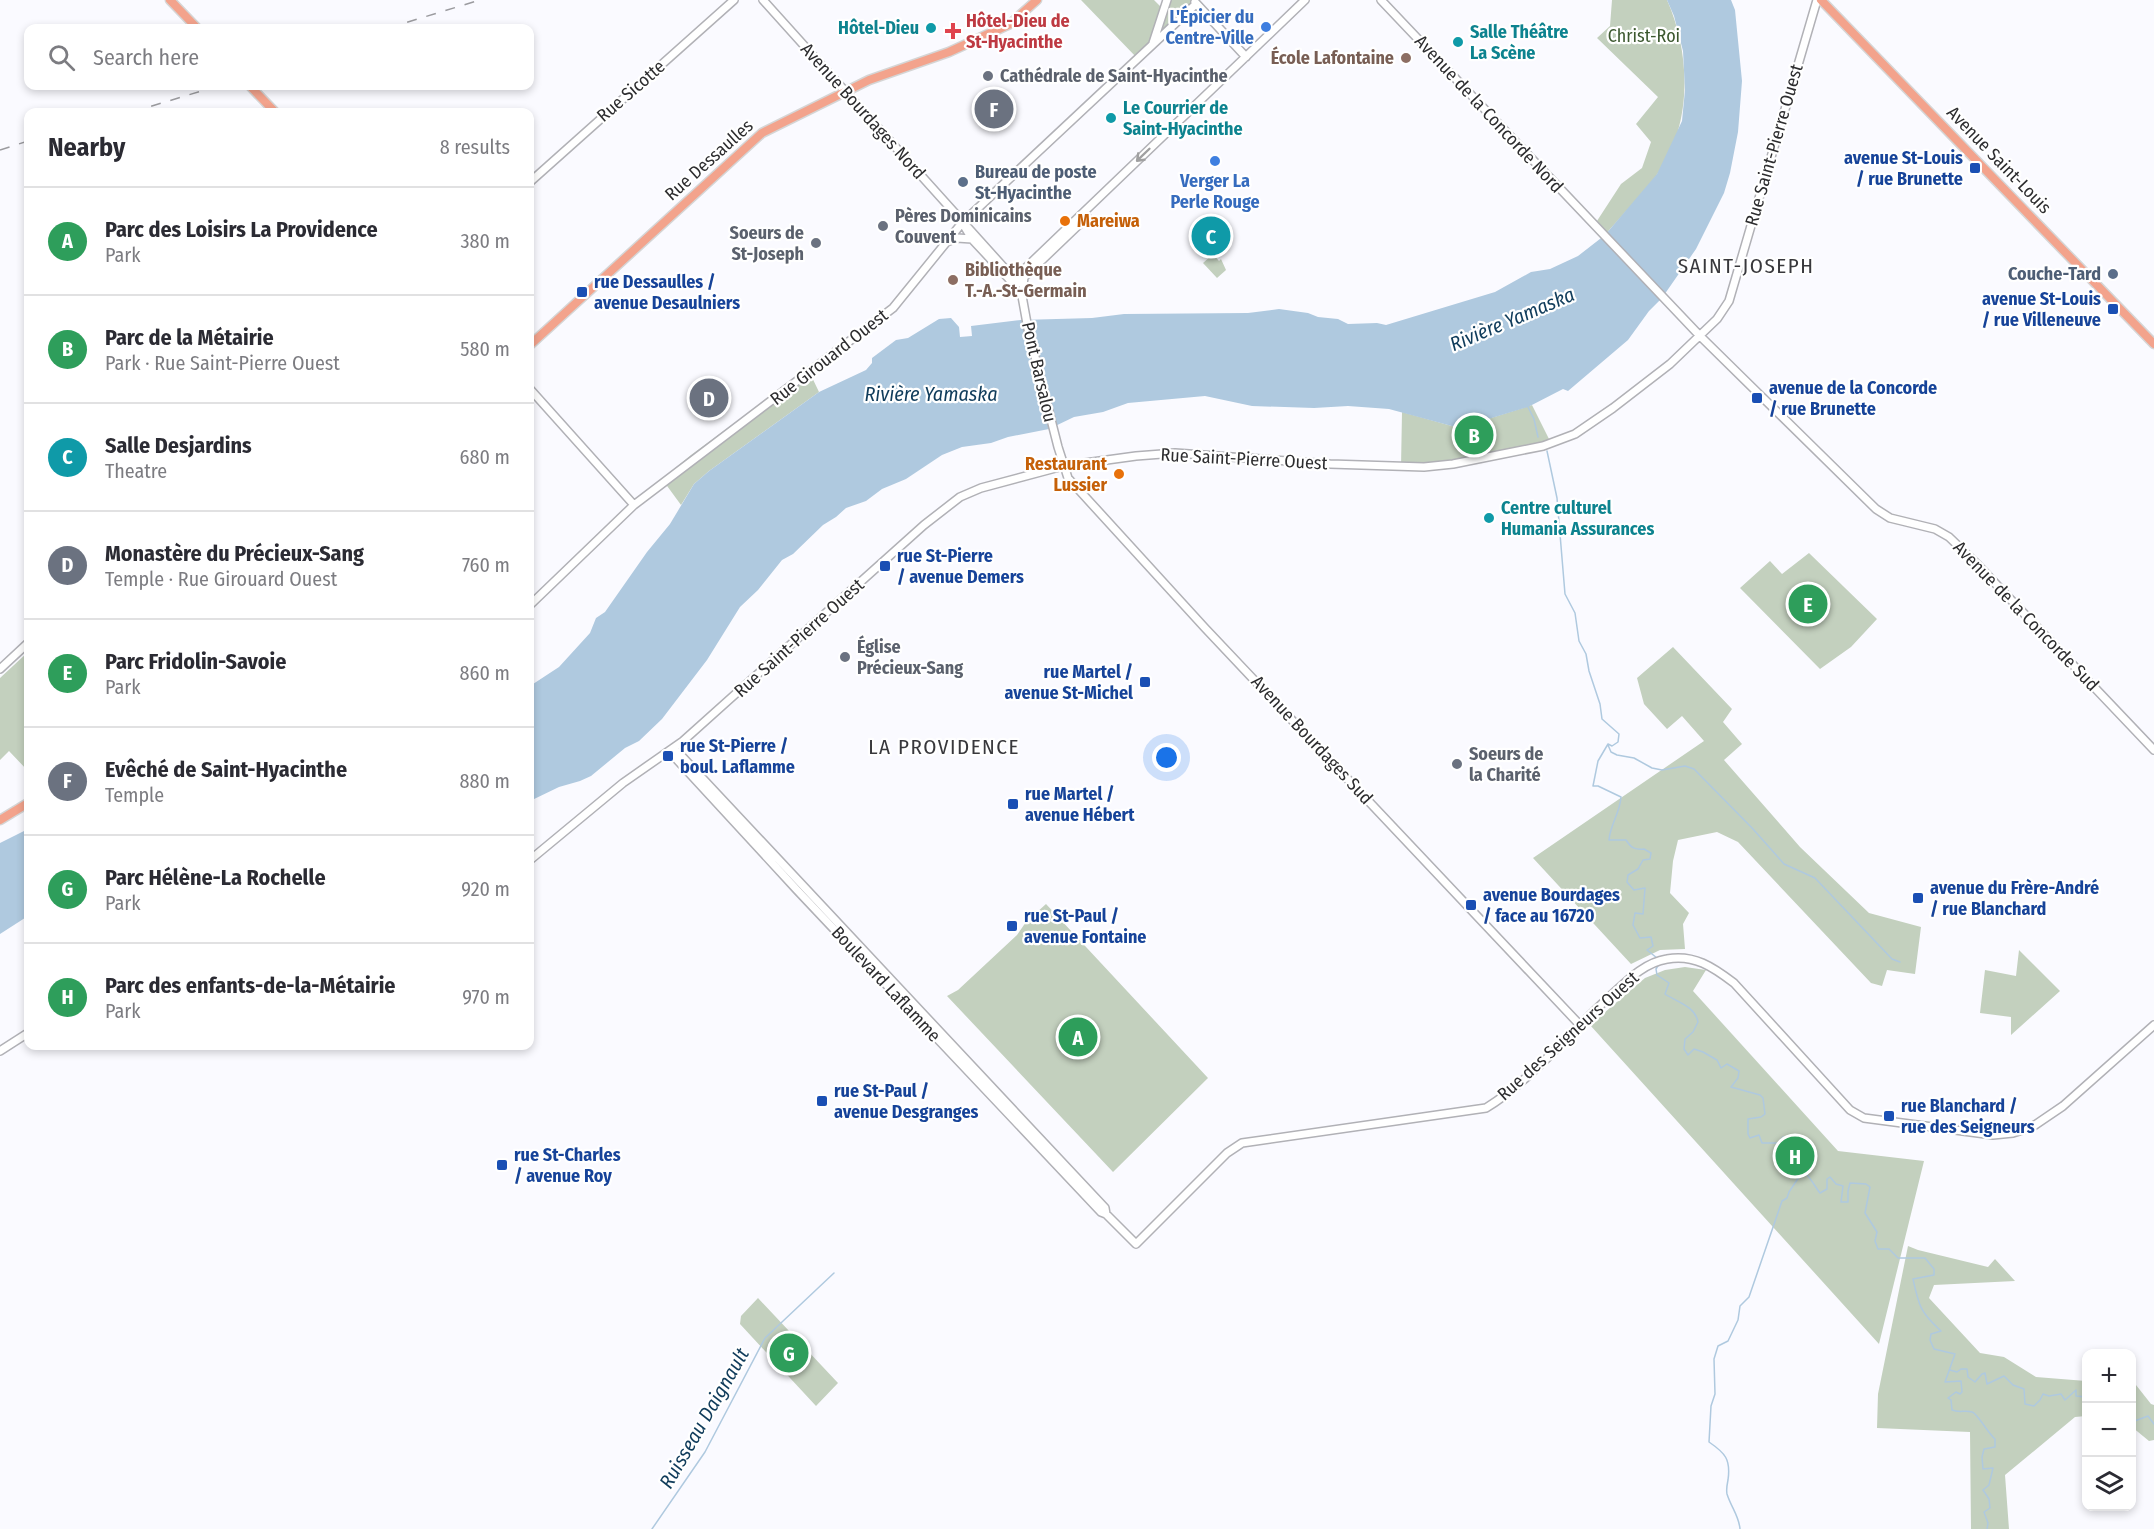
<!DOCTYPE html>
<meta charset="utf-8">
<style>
body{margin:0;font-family:"Fira Sans Condensed",sans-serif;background:#f7f7f7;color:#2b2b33}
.controls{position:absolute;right:18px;bottom:18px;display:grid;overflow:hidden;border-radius:12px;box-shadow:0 3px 9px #0003}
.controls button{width:54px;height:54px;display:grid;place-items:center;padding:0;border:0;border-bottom:2px solid #e1e1e2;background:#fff;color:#2b2b33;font:30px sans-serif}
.you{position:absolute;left:1167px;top:758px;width:21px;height:21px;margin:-15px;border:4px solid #fff;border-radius:50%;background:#1a73e8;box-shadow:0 0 0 9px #1a73e833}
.badge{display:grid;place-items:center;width:39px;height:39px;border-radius:50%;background:#1a73e8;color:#fff;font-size:20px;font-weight:700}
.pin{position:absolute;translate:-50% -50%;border:3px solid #fff;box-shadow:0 2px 6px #0006}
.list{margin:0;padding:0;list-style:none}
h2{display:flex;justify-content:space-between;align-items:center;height:78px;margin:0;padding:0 24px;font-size:26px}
h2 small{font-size:20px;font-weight:400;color:#7c7c81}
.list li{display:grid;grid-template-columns:39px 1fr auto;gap:18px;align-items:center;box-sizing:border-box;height:108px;padding:0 24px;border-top:2px solid #e1e1e2}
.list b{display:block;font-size:22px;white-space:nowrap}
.list p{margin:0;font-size:20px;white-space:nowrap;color:#7c7c81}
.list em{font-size:20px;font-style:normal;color:#7c7c81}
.icon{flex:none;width:33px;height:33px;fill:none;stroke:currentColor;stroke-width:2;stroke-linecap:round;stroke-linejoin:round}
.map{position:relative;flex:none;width:2154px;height:1529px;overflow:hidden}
.search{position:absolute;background:#fff;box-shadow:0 3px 9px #0003;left:24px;top:24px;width:510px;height:66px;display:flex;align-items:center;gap:15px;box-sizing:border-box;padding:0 21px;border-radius:12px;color:#7c7c81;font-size:22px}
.panel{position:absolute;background:#fff;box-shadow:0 3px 9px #0003;left:24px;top:108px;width:510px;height:942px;border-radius:12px}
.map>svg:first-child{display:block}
.green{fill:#c3d0be}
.water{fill:#afc9df}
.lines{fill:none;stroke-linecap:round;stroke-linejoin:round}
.stream{stroke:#afc9df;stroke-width:1.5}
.minor-casing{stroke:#b1b1b6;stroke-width:10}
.major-casing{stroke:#d5d5d5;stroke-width:11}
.minor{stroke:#fff;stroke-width:7}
.major{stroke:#f3a38c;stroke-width:8}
.rail{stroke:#9b9b9f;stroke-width:1.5;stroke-dasharray:10 10;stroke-linecap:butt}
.oneway{stroke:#a0a0a1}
.shop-dot{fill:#3f7fe0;stroke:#fff;stroke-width:2}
.culture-dot{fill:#0f9aa8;stroke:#fff;stroke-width:2}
.health-dot{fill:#e0444e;stroke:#fff;stroke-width:2}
.education-dot{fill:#8d6e63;stroke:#fff;stroke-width:2}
.worship-dot{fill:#6b7280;stroke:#fff;stroke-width:2}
.transit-dot{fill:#1a4fb4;stroke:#fff;stroke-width:2}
.service-dot{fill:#5c6f8a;stroke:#fff;stroke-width:2}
.food-dot{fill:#e8710a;stroke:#fff;stroke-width:2}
.labels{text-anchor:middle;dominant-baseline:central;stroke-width:4.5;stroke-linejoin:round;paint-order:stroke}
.shop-label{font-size:18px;font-weight:bold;fill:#366cbe;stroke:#fff;text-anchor:end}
.health-label{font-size:18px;font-weight:bold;fill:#be3a42;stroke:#fff;text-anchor:start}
.culture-label{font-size:18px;font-weight:bold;fill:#0d838f;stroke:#fff;text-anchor:start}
.park-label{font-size:18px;fill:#3c582f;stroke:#fff}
.education-label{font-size:18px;font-weight:bold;fill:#785e54;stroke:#fff;text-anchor:end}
.worship-label{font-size:18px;font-weight:bold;fill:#5b616d;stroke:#fff;text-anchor:start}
.street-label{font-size:18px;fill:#2d2d2f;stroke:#fff}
.transit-label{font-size:18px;font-weight:bold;fill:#164399;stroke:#fff;text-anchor:start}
.service-label{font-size:18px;font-weight:bold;fill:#4e5e75;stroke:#fff;text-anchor:start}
.food-label{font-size:18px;font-weight:bold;fill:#c56008;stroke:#fff;text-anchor:start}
.water-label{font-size:20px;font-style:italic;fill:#103c5b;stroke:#fff}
.quarter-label{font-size:21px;letter-spacing:1.5px;fill:#38383c;stroke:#fff}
</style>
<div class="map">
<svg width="2154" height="1529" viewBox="0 0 2154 1529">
<rect width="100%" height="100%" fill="#fafaff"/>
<path class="green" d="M1081,0H1154L1164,10L1152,45L1138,59Z
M1170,0H1191L1193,3L1158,38Z
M1612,0H1667C1691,54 1693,126 1656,176C1641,196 1622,215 1605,235L1595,224L1621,184L1642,168L1651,142L1636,124L1658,97L1597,38L1610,26Z
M1213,254L1219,261L1221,259L1226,270L1217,278L1203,263Z
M808,369L819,392L709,471L694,484L681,505L662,479L691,455Z
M1532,405L1551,443L1480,459L1401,467L1402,412L1459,428Z
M1809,553L1877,619L1851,647L1820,669L1740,588L1770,561L1782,574Z
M1673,647L1732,709L1723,722L1742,744L1724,760L1800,847L1869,913L1921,927L1915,974L1887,970L1882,986L1871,983L1738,842L1717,832L1678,840L1673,861L1670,893L1689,913L1683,924L1685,949L1660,950L1631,964L1533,858L1704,741L1682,716L1667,729L1644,704L1637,678Z
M28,652V771L9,751L0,760V678Z
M1046,904L1208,1078L1113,1172L947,996L958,990L1017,935L1026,922Z
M2019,950L2060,991L2011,1035V1017L1980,1013L1985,970L2016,976Z
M1685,967L1706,970L1693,991L1838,1151L1924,1161L1879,1344L1590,1025L1645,978L1665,970Z
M1908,1246L1918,1250L1988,1267L1995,1259L2015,1281L1934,1285L1929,1298L1980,1353L2004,1357L2036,1377L2086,1381V1416L2075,1417L2005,1475L2009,1529H1971L1970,1432L1877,1428L1878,1394Z
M758,1298L838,1383L816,1406L740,1324L741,1316Z
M2132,1385H2136L2151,1404L2154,1405V1440L2149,1441L2132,1427Z"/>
<path class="water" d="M1667,0H1731L1735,10L1742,81L1738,132L1730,173L1724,193L1696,249L1662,298L1649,311L1628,340L1568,391L1563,389L1528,407L1459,428L1389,409L1348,406L1314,408L1252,406L1205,396L1128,403L1103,412L1074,417L1049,429L1008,437L991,443L962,447L942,455L906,479L882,489L866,501L846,508L836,517L823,525L793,554L782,560L758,590L740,607L707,660L662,719L639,741L625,748L591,776L580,781L559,787L530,801V686L559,667L590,633L596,618L605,612L647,552L670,524L694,484L709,471L819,392L866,370L872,363V358L896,340L908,338L939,319L951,318L959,327L960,337L972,336L971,326L1021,320L1092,318L1124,314L1248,313L1279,309L1308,313L1318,317L1338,319L1348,324L1377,323L1386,325L1495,292L1531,272L1550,269L1578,256L1605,235L1657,174L1682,121L1685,90L1683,51L1674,16Z
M28,829V916L0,934V843Z"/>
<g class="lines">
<path class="stream" d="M1528,407L1534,419L1538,437
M1547,451L1557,498L1565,594L1575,613L1579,641L1586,654L1589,671L1600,704L1602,719L1619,734L1618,742L1612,746L1608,744L1598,761L1593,786H1598L1621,797C1620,813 1610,825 1609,840H1626C1631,848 1635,850 1644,849L1651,853L1650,859L1643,860L1638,869L1628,875L1627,882L1634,890L1645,888L1643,914L1635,913L1633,925L1640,938L1651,937L1653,946L1647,950L1657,958
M1608,745L1611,752L1617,755L1634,758L1652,768L1662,770L1685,766L1694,769L1753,829L1784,864L1815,878L1892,959L1900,962
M1659,964L1656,969L1657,975L1669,983L1665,994C1677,1002 1695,1006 1698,1022L1693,1032L1685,1039L1684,1049L1688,1055L1694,1049L1703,1052L1717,1060L1721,1068L1727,1064L1739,1071L1738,1078L1731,1087L1760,1095L1763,1098L1765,1114L1761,1117L1748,1119V1134L1750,1138L1759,1135L1762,1143H1778L1783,1137L1789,1140L1791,1152L1797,1154L1808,1153L1804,1164L1805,1173C1811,1178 1815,1187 1820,1193L1827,1189V1179L1830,1177L1836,1184L1843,1186L1841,1202H1848V1191L1850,1183L1866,1184L1870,1187L1865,1213L1877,1232L1875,1241L1878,1249H1889L1898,1258H1925L1934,1269V1275L1913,1279C1919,1306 1920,1312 1941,1331L1931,1334L1930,1340L1934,1349L1955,1354L1945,1382L1961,1381L1962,1392L1960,1394L1956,1392L1948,1398L1951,1400L1952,1410C1959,1413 1965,1410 1972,1412C1977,1413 1988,1433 1995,1439V1447L1984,1449L1982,1457L1983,1469L1993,1468L1989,1485L1983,1490L1989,1499L1990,1508L1984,1512L1988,1523L1987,1529
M1950,1370L1957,1372L1961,1369H1967L1968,1377L1975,1382L1982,1374L1985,1373L1987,1384L2004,1376L2013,1385L2024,1389L2025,1404L2034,1406L2040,1400L2043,1394L2049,1396L2061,1394L2065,1400L2076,1390V1396L2086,1397
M2132,1422L2148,1416L2154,1424
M652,1529L705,1452L765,1338L834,1273
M1740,1529C1739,1516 1731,1507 1727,1494C1726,1489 1727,1485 1728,1480C1731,1459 1725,1453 1709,1442L1711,1406L1715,1394L1714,1359L1718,1346L1728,1341L1738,1320L1740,1306L1749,1297L1782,1201L1787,1198L1789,1192L1801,1174H1804"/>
<g class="minor-casing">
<path id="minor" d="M763,0L1016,281
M1381,0L1700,336L1876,509L1890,518L1935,529L1949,537L1975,562L2154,750
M1195,2L1246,57
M1153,43L1167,0
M530,182L734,0
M1083,213L1087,217L1018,283H1014V279L1305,0
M963,224L972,239L1012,282
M949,241L957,238L972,239
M1024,277L1022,296L1028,329L1058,447L1068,478L1205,628L1579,1024
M530,389L634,505
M530,605L634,505L893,308L962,223L1196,4
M0,669L28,643
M674,748L1105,1208L1106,1214
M669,751L797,890L1101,1212L1106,1214L1136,1244L1227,1153L1242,1143L1486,1108C1530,1081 1568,1035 1606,1000C1624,984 1642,963 1667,959C1694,954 1713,967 1734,983L1850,1110L1864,1118L1993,1135L2013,1133L2032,1127L2063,1106L2154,1025
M530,860L623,783L683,741L924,525L960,497L981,488L1063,466L1136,456L1175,453L1330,464L1424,467L1453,464L1543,446L1575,434L1613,408L1670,364L1717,319L1729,301L1817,0
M0,1051L28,1033"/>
</g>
<g class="major-casing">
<path id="major" d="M170,0L197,28
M1821,0L2154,344
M250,86L275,112
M530,345L762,133L869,80L949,52L1010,24L1037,0
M0,820L28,803"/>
</g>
<use href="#minor" class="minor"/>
<use href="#major" class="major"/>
<path class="rail" d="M388,28L480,0
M132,112L218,86
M0,150L28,141"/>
</g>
<defs><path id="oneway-shaft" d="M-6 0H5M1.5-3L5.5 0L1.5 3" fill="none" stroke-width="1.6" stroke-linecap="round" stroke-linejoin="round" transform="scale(1.5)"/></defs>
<use class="oneway" href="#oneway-shaft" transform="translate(1143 155) rotate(136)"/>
<g class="shop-dot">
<circle cx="1266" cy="27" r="6"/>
<circle cx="1215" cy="161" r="6"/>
</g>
<g class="culture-dot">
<circle cx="931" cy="28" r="6"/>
<circle cx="1458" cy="42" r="6"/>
<circle cx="1111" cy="118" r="6"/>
<circle cx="1489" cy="518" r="6"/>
</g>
<path class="health-dot" d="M950 22h6v6h6v6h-6v6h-6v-6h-6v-6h6z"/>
<g class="education-dot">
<circle cx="1406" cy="58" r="6"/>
<circle cx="953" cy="280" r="6"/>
</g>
<g class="worship-dot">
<circle cx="988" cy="76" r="6"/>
<circle cx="883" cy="226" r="6"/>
<circle cx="816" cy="243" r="6"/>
<circle cx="845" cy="657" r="6"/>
<circle cx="1457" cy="764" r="6"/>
</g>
<g class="transit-dot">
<rect x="1969" y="162" width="12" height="12" rx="3"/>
<rect x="576" y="286" width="12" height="12" rx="3"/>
<rect x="2107" y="303" width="12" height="12" rx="3"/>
<rect x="1751" y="392" width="12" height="12" rx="3"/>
<rect x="879" y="560" width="12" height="12" rx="3"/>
<rect x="1139" y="676" width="12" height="12" rx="3"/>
<rect x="662" y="750" width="12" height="12" rx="3"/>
<rect x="1007" y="798" width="12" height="12" rx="3"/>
<rect x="1912" y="892" width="12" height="12" rx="3"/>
<rect x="1465" y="899" width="12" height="12" rx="3"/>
<rect x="1006" y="920" width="12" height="12" rx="3"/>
<rect x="816" y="1095" width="12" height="12" rx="3"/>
<rect x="1883" y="1110" width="12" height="12" rx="3"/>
<rect x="496" y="1159" width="12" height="12" rx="3"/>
</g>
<g class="service-dot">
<circle cx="963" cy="182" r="6"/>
<circle cx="2113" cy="274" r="6"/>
</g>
<g class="food-dot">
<circle cx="1065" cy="221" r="6"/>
<circle cx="1119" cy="474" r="6"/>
</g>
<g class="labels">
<g class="shop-label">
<text x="1254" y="17">L'Épicier du<tspan x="1254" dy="21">Centre-Ville</tspan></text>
<text x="1215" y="181" text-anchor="middle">Verger La<tspan x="1215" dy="21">Perle Rouge</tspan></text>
</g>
<g class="health-label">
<text x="966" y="21">Hôtel-Dieu de<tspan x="966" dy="21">St-Hyacinthe</tspan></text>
</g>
<g class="culture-label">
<text x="919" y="28" text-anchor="end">Hôtel-Dieu</text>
<text x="1470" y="32">Salle Théâtre<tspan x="1470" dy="21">La Scène</tspan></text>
<text x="1123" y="108">Le Courrier de<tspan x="1123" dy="21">Saint-Hyacinthe</tspan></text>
<text x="1501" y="508">Centre culturel<tspan x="1501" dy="21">Humania Assurances</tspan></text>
</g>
<g class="park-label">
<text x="1644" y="36">Christ-Roi</text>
</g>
<g class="education-label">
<text x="1394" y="58">École Lafontaine</text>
<text x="965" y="270" text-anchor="start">Bibliothèque<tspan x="965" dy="21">T.-A.-St-Germain</tspan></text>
</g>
<g class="worship-label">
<text x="1000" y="76">Cathédrale de Saint-Hyacinthe</text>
<text x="895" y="216">Pères Dominicains<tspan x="895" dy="21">Couvent</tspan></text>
<text x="804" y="233" text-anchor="end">Soeurs de<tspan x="804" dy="21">St-Joseph</tspan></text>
<text x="857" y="647">Église<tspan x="857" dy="21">Précieux-Sang</tspan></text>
<text x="1469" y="754">Soeurs de<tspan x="1469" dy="21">la Charité</tspan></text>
</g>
<g class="street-label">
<text transform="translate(631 91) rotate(-41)">Rue Sicotte</text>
<text transform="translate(863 111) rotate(48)">Avenue Bourdages Nord</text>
<text transform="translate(1489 114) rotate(47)">Avenue de la Concorde Nord</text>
<text transform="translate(1774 145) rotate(-74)">Rue Saint-Pierre Ouest</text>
<text transform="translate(709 160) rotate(-42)">Rue Dessaulles</text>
<text transform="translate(1999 160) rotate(46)">Avenue Saint-Louis</text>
<text transform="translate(829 357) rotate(-38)">Rue Girouard Ouest</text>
<text transform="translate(1039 372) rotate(77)">Pont Barsalou</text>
<text transform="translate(1244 459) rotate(3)">Rue Saint-Pierre Ouest</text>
<text transform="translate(2026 616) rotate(46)">Avenue de la Concorde Sud</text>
<text transform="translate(799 638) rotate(-42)">Rue Saint-Pierre Ouest</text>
<text transform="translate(1312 740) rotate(47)">Avenue Bourdages Sud</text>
<text transform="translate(886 984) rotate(47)">Boulevard Laflamme</text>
<text transform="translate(1568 1036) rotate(-42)">Rue des Seigneurs Ouest</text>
</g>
<g class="transit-label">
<text x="1963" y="158" text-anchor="end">avenue St-Louis<tspan x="1963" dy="21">/ rue Brunette</tspan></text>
<text x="594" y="282">rue Dessaulles /<tspan x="594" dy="21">avenue Desaulniers</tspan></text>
<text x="2101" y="299" text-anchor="end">avenue St-Louis<tspan x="2101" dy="21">/ rue Villeneuve</tspan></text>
<text x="1769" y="388">avenue de la Concorde<tspan x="1769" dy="21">/ rue Brunette</tspan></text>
<text x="897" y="556">rue St-Pierre<tspan x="897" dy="21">/ avenue Demers</tspan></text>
<text x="1133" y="672" text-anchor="end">rue Martel /<tspan x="1133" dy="21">avenue St-Michel</tspan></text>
<text x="680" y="746">rue St-Pierre /<tspan x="680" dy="21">boul. Laflamme</tspan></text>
<text x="1025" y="794">rue Martel /<tspan x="1025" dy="21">avenue Hébert</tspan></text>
<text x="1930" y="888">avenue du Frère-André<tspan x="1930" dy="21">/ rue Blanchard</tspan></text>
<text x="1483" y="895">avenue Bourdages<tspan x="1483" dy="21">/ face au 16720</tspan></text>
<text x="1024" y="916">rue St-Paul /<tspan x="1024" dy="21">avenue Fontaine</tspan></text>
<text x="834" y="1091">rue St-Paul /<tspan x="834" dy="21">avenue Desgranges</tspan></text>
<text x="1901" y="1106">rue Blanchard /<tspan x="1901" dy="21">rue des Seigneurs</tspan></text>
<text x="514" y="1155">rue St-Charles<tspan x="514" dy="21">/ avenue Roy</tspan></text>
</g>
<g class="service-label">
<text x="975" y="172">Bureau de poste<tspan x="975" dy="21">St-Hyacinthe</tspan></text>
<text x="2101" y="274" text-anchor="end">Couche-Tard</text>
</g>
<g class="food-label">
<text x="1077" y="221">Mareiwa</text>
<text x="1107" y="464" text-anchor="end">Restaurant<tspan x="1107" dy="21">Lussier</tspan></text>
</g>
<g class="water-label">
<text transform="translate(1512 319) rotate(-23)">Rivière Yamaska</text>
<text x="931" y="394">Rivière Yamaska</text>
<text transform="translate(704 1418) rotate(-60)">Ruisseau Daignault</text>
</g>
<g class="quarter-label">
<text x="1746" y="266">SAINT-JOSEPH</text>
<text x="944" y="747">LA PROVIDENCE</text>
</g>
</g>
</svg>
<div class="controls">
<button>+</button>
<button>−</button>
<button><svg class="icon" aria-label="layers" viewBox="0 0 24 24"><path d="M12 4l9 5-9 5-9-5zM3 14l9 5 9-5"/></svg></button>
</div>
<div class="you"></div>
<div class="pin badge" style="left:1078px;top:1037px;background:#2e9e5b">A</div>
<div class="pin badge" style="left:1474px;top:435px;background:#2e9e5b">B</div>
<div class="pin badge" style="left:1211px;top:236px;background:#0f9aa8">C</div>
<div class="pin badge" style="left:709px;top:398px;background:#6b7280">D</div>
<div class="pin badge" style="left:1808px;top:604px;background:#2e9e5b">E</div>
<div class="pin badge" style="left:994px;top:109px;background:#6b7280">F</div>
<div class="pin badge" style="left:789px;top:1353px;background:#2e9e5b">G</div>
<div class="pin badge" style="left:1795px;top:1156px;background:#2e9e5b">H</div>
<div class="search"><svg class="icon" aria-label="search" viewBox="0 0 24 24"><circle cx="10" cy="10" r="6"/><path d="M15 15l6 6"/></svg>Search here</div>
<section class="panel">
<h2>Nearby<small>8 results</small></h2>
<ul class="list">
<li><span class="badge" style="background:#2e9e5b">A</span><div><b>Parc des Loisirs La Providence</b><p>Park</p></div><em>380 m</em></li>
<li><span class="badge" style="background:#2e9e5b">B</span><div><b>Parc de la Métairie</b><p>Park · Rue Saint-Pierre Ouest</p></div><em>580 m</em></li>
<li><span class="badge" style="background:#0f9aa8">C</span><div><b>Salle Desjardins</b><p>Theatre</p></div><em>680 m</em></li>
<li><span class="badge" style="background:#6b7280">D</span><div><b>Monastère du Précieux-Sang</b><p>Temple · Rue Girouard Ouest</p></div><em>760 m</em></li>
<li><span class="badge" style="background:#2e9e5b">E</span><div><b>Parc Fridolin-Savoie</b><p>Park</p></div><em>860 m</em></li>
<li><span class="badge" style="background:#6b7280">F</span><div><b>Evêché de Saint-Hyacinthe</b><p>Temple</p></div><em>880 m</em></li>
<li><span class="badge" style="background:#2e9e5b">G</span><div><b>Parc Hélène-La Rochelle</b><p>Park</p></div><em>920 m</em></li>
<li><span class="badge" style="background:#2e9e5b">H</span><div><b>Parc des enfants-de-la-Métairie</b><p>Park</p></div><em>970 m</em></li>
</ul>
</section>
</div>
